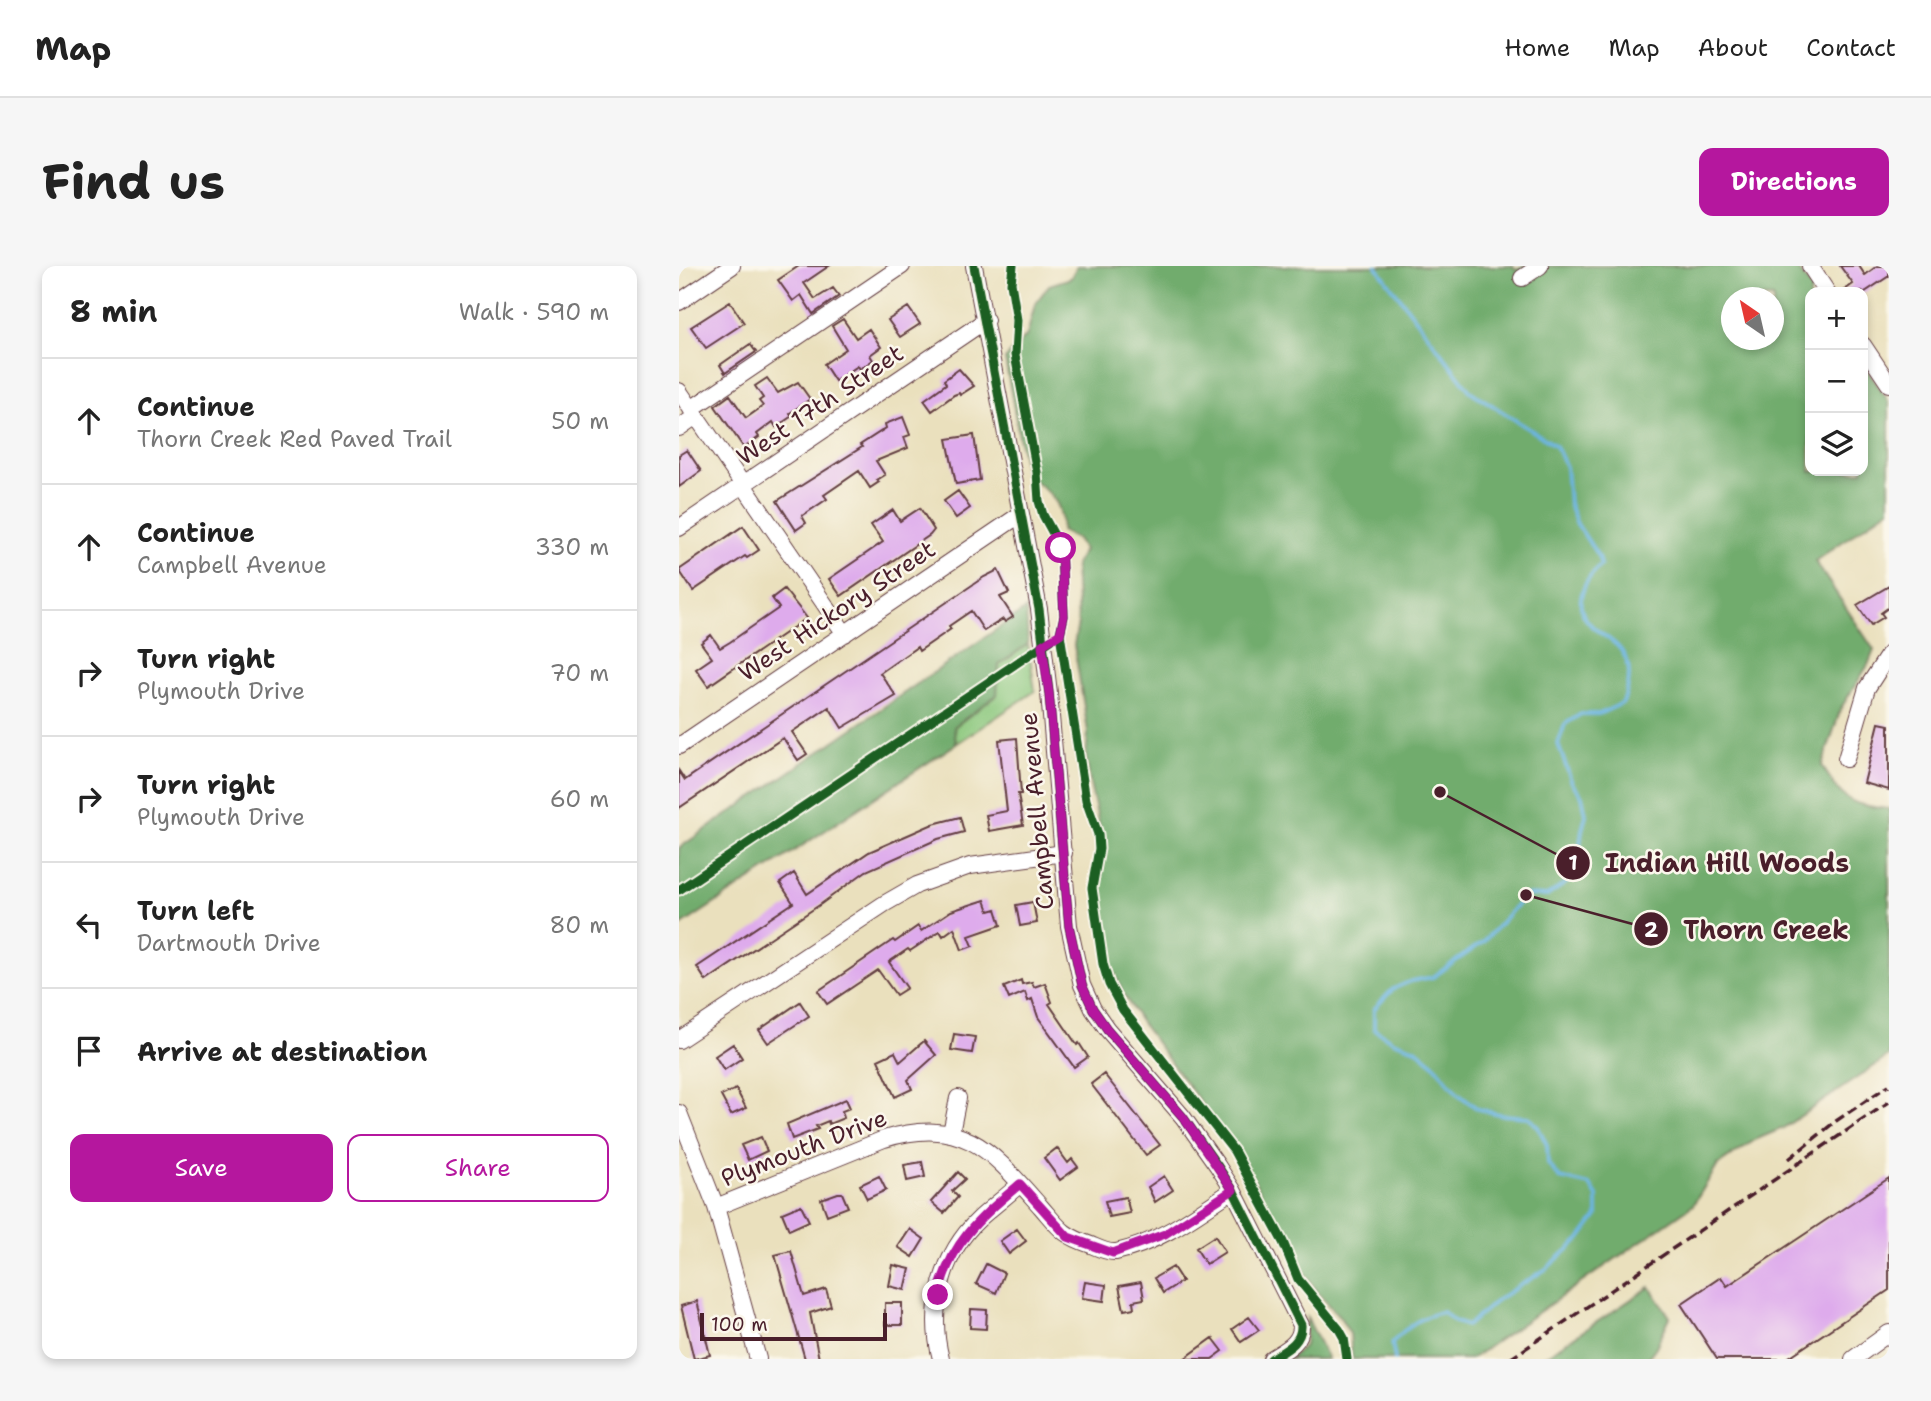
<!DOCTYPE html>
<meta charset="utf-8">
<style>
body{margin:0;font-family:"Shantell Sans",sans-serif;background:#f6f6f6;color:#222}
.controls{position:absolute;right:21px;top:21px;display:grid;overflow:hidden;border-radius:14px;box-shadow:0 4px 10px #0003}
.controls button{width:63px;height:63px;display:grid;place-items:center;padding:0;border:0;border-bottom:2px solid #e0e0e0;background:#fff;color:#222;font:35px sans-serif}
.compass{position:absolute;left:1042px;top:21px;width:63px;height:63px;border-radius:50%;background:#fff;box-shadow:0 4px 10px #0003;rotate:326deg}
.scale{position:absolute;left:21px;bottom:18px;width:187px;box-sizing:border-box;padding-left:7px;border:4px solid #4a1f2b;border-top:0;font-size:19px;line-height:24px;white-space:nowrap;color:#4a1f2b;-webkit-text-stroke:5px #fbf7ec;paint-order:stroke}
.stop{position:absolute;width:21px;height:21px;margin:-16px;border:5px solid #b5179e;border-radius:50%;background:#fff}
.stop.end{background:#b5179e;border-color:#fff;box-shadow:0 2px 7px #0008}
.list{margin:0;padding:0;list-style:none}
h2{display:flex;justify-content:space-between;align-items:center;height:91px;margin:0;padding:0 28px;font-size:30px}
h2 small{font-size:23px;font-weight:400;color:#767676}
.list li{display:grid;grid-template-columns:46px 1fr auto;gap:21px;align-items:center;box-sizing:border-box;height:126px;padding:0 28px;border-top:2px solid #e0e0e0}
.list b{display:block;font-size:26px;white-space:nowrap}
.list p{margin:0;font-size:23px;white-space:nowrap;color:#767676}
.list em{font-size:23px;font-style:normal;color:#767676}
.actions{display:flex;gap:14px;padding:21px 28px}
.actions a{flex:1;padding:16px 0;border:2px solid #b5179e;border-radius:14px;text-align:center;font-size:24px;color:#b5179e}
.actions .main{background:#b5179e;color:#fff}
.icon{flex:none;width:38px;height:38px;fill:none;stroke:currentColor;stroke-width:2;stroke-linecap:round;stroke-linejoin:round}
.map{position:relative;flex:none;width:1210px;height:1093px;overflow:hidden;border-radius:14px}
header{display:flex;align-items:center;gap:42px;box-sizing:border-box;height:98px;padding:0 35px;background:#fff;border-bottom:2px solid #e0e0e0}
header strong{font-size:33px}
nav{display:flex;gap:38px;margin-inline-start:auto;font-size:24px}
.intro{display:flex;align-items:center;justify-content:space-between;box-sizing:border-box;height:168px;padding:0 42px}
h1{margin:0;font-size:49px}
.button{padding:18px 32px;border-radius:14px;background:#b5179e;color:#fff;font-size:24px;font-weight:700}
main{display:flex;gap:42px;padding:0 42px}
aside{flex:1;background:#fff;border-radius:14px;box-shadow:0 4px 10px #0003}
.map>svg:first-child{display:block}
.green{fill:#8cc87e;stroke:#6b7454;stroke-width:2}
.forest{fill:#71ac6d;stroke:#5e664c;stroke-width:2;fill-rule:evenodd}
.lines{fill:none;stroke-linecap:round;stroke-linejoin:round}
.stream{stroke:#6cb5e4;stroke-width:3.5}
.building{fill:#deabec}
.minor-casing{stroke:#623c41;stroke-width:18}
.minor{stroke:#fff;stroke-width:16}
.rail{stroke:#4a1f2b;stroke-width:3.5;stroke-dasharray:10 5;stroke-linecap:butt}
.cycleway-casing{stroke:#fbf7ec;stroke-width:13}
.cycleway{stroke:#1b5e20;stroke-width:9}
.route{stroke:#b5179e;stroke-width:9}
.labels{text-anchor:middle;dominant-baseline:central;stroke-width:5;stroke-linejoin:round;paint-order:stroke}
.street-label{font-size:24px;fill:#4a1f2b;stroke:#fbf7ec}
.leader{fill:none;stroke:#4a1f2b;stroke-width:2.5}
.callout-dot{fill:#4a1f2b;stroke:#fbf7ec;stroke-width:2.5}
.mark-label{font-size:21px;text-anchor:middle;font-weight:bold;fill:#fff}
.callout-label{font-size:26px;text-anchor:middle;font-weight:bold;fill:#4a1f2b;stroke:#fbf7ec;stroke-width:5;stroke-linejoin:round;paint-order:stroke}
</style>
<header>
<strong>Map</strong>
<nav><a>Home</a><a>Map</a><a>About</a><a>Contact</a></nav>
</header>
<div class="intro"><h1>Find us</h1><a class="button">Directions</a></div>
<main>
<aside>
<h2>8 min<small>Walk · 590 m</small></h2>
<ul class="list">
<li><svg class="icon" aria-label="ahead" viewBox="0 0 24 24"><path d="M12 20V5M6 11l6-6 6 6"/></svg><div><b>Continue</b><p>Thorn Creek Red Paved Trail</p></div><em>50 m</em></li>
<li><svg class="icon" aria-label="ahead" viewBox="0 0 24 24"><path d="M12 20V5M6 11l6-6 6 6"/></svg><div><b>Continue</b><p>Campbell Avenue</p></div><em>330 m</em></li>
<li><svg class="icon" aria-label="right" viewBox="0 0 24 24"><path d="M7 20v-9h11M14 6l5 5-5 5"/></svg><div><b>Turn right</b><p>Plymouth Drive</p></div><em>70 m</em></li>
<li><svg class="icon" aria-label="right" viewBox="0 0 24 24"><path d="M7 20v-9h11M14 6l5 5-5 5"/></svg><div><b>Turn right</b><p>Plymouth Drive</p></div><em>60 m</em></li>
<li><svg class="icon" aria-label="left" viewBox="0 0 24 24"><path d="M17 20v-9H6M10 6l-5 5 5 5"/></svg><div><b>Turn left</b><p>Dartmouth Drive</p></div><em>80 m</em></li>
<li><svg class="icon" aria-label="arrive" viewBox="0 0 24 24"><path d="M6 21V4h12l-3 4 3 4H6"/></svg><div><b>Arrive at destination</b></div></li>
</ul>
<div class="actions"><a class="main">Save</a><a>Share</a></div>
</aside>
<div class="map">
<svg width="1210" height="1093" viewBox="0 0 1210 1093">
<rect width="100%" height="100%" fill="#fbf7ec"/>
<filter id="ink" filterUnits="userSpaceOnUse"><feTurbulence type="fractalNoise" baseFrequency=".0143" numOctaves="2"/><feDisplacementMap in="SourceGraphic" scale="14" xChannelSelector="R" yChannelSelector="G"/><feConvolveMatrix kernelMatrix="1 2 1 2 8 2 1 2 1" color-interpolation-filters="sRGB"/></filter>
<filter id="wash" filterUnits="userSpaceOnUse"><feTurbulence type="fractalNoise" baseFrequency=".00686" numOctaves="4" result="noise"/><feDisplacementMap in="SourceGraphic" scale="28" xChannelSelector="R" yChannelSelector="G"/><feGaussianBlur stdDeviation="1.57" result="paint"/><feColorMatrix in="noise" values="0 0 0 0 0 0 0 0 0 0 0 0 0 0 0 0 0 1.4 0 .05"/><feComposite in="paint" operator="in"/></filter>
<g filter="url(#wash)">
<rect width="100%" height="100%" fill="#eae0bd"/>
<path class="green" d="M349,378L356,425L277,478L275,461L317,429L320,399Z"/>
<path class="forest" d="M398,0H834L837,4L844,0H1117L1135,26H1131V205H1184V98L1210,136V243L1136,295L1195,384L1189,399L1162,442L1143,500C1165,535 1168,538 1210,543V790L1104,862L1076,874L1039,899L1014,939L792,1093H673L671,1068L661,1051L639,1027L621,999L563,892L460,754L444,727L431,696L420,624L426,584L412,523L407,491L409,466L395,379L399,357L396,299L405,284L398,273L382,265C386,236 369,224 347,209L326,93L348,69L356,38L370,19L392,12ZM1052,32H1094V74H1052Z
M347,343L349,378L320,399L318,429L275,461L277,478L0,661V582Z
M971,1021L991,1051L977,1081L968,1093H862Z
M628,1052L649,1093H610L626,1079Z"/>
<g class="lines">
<path class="stream" d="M697,0L791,125L877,180L887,201L890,238L898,258L919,290L922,299C906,313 893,337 909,356C924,373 942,374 949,399C952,412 948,425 944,437L920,448H902L886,458L879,478L893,517L903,530L907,549L903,564L897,610L868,630L847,629L804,676L754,711L732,715L714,723L695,743V763L714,775L737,783L755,798L779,828L799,843L824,849L850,851L859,861L868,879L869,898L881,912L911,919L918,930V950L901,973L867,1003L818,1034L788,1060L776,1056L764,1046C742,1050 728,1060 713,1077L716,1093"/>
</g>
<g id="blocks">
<path class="building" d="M120,0H150L125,17L136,33L154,22L160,30L134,48L122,29L114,35L99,14Z
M1161,0H1180L1186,9L1198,0H1210V10L1186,26H1163L1174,18Z
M51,36L65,57L27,82L12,61Z
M229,41L241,58L221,71L209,54Z
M164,53L177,72L190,63L202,81L191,89L194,94L181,103L179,100L156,115L145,98L167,83L153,60Z
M71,78L77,86L46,107L41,99Z
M280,103L295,120L281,129L280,127L275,129L253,145L245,134L267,118L265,114Z
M88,112L99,127L119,116L131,133L111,147L113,150L97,161L94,156L78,168L80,171L65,182L36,140L51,129L67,152L84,140L80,135L84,132L76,120Z
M224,151L231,169L225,171L229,182L197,195L206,209L198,214L200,216L191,222L180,205L145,229L148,233L123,250L127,257L117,264L98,235L183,181L181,179L207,162L206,158Z
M295,169L301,214L277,218L268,173Z
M8,184L22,205L0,221V189Z
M279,225L291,242L277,252L265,235Z
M241,242L255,264L251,269L162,330L150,313L204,276L192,259L214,244L221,255Z
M64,260L80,284L68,292L66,290L14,325L0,304Z
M319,304L330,327L321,331L334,351L326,356L324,353L305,365L292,345L270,360L272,363L240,385L238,381L201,407L217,430L163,462L150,441L113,466L128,488L119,494L104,472L0,542V505L6,514L305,311Z
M1210,320V341L1202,347L1205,351L1192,359L1178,339Z
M105,323L128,352L29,420L17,403L33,392L22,377L32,369L41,382L51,376L100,342L93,332Z
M1200,457L1210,459V524L1185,517Z
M338,472L342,528H339L344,559L310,565L307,549L328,545L320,474Z
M281,551L285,566L259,573L187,605L142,638L27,715L18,701L114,637L101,617L115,607L128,628L190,586L254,558Z
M306,634L310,645L317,643L322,659L290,670L294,680L283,684L275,662L264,670L261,665L231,685L229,683L210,696L228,722L217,729L199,704L148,738L139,725L214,674L216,676L239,660L242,665L272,645Z
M354,636L358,657L341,660L337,639Z
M342,714L343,718L353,716L355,721L366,717L373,736L370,738L398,779L400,777L409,791L395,801L359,751L353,733L349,735L346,726L330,733L325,721Z
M121,736L130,750L89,777L80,764Z
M275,768L296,771L293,787L272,784Z
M245,775L257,789L229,814L233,823L216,831L199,794L216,786L221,796Z
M54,778L63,792L45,804L36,790Z
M425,808L481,879L467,889L412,818Z
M57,823L67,842L52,849L42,830Z
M167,833L171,842L163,845L165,852L150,858L149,855L137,860L139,863L113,873L108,858Z
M82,871L88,885L69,894L62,879Z
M378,882L389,897L393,893L399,901L381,914L365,892Z
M243,896L246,911L228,915L225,899Z
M279,906L286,913L273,925L279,931L265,947L252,936Z
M200,910L207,924L188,933L181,919Z
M485,910L494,924L476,936L469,921Z
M1210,912V1024L1107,1093H1038L1002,1038L1042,1011L1048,1020Z
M159,927H163L169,941L148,949L142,933Z
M447,931L451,947L430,951L426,935Z
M122,939L130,955L110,964L103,947Z
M231,963L245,973L234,991L219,981Z
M338,963L347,975L330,988L321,975Z
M536,970L546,986L527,998L517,982Z
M112,985L125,1030L147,1023L152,1040L131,1047L140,1093H126L96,989Z
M307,998L325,1007L317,1027L297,1018Z
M214,999L231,1003L226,1024L210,1020Z
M494,1001L503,1015L484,1027L475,1012Z
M406,1016L427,1019L425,1035L403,1032Z
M462,1016L465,1033L454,1035L455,1042L445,1044L440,1020Z
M18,1035L31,1089L15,1093L2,1040Z
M206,1037H223V1059H206Z
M292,1043L308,1044L307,1063L291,1062Z
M570,1051L580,1064L562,1076L553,1063Z
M534,1072L544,1085L533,1093H505Z"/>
</g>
</g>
<g filter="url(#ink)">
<use href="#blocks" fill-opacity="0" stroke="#623c41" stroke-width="2"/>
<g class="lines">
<g class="minor-casing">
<path id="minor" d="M295,0L360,343L370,427L390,660L403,719L414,743L428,763L504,851L538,899L554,924L622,1059C623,1077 606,1084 592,1093
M1131,0L1148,26
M843,12L861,0
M0,36L53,0
M1184,79L1210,118
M0,125L166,368
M12,143L223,0
M0,162L17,150
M0,262L307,54
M0,480L342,248
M1167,493L1188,422L1210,388
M0,774L205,638L238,619L291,600L385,587
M0,847L37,941L79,1093
M272,867L279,832
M37,941L205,873C286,849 313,886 362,941C381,963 383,969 412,979C419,982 429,987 437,986C480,977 518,948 554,924
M262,1093C249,1044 262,989 300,953C313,941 328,930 341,918
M1174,1093L1210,1067"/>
</g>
<use href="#minor" class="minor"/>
<path class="rail" d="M1110,893L1157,855L1210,819
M831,1093L1210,836"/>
<g class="cycleway-casing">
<path id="cycleway" d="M295,0L360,343L370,427L390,660L403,719L414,743L428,763L504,851L538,899L554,924L622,1059C623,1077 606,1084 592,1093
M334,0L332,17L338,54L336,89L358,206L360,235L364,249L382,282L385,350L381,368L407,534L419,568L420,583L413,622L424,698L430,718L444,744L555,885L604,976L619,1013L660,1063L665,1072L668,1093
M0,624L372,374"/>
</g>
<use href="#cycleway" class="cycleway"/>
</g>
</g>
<g class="lines" filter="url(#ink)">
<path class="route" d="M259,1029C272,975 301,952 341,918L389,971L434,987L486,968L554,924L504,851L428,763L414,743L403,719L390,660L370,427L363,379L381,368L385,350L382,282"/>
</g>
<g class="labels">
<g class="street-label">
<text transform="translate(141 139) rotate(-34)">West 17th Street</text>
<text transform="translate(158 345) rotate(-34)">West Hickory Street</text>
<text transform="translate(358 545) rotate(-95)">Campbell Avenue</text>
<text transform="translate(125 882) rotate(-21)">Plymouth Drive</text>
</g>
</g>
<path class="leader" d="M761 526L894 597M847 629L972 663"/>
<g class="callout-dot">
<circle cx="761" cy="526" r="7"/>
<circle cx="847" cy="629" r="7"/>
<circle cx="894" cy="597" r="18"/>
<circle cx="972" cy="663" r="18"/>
</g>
<g class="mark-label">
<text x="894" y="604">1</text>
<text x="972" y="671">2</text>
</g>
<g class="callout-label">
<text x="1048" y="606">Indian Hill Woods</text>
<text x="1087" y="673">Thorn Creek</text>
</g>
</svg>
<div class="controls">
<button>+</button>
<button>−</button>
<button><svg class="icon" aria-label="layers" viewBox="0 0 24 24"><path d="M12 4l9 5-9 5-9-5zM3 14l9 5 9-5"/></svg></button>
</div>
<svg class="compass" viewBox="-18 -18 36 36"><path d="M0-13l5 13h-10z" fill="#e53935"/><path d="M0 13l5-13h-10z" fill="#767676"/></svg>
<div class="scale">100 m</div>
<div class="stop" style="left:382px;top:282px"></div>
<div class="stop end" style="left:259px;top:1029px"></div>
</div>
</main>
